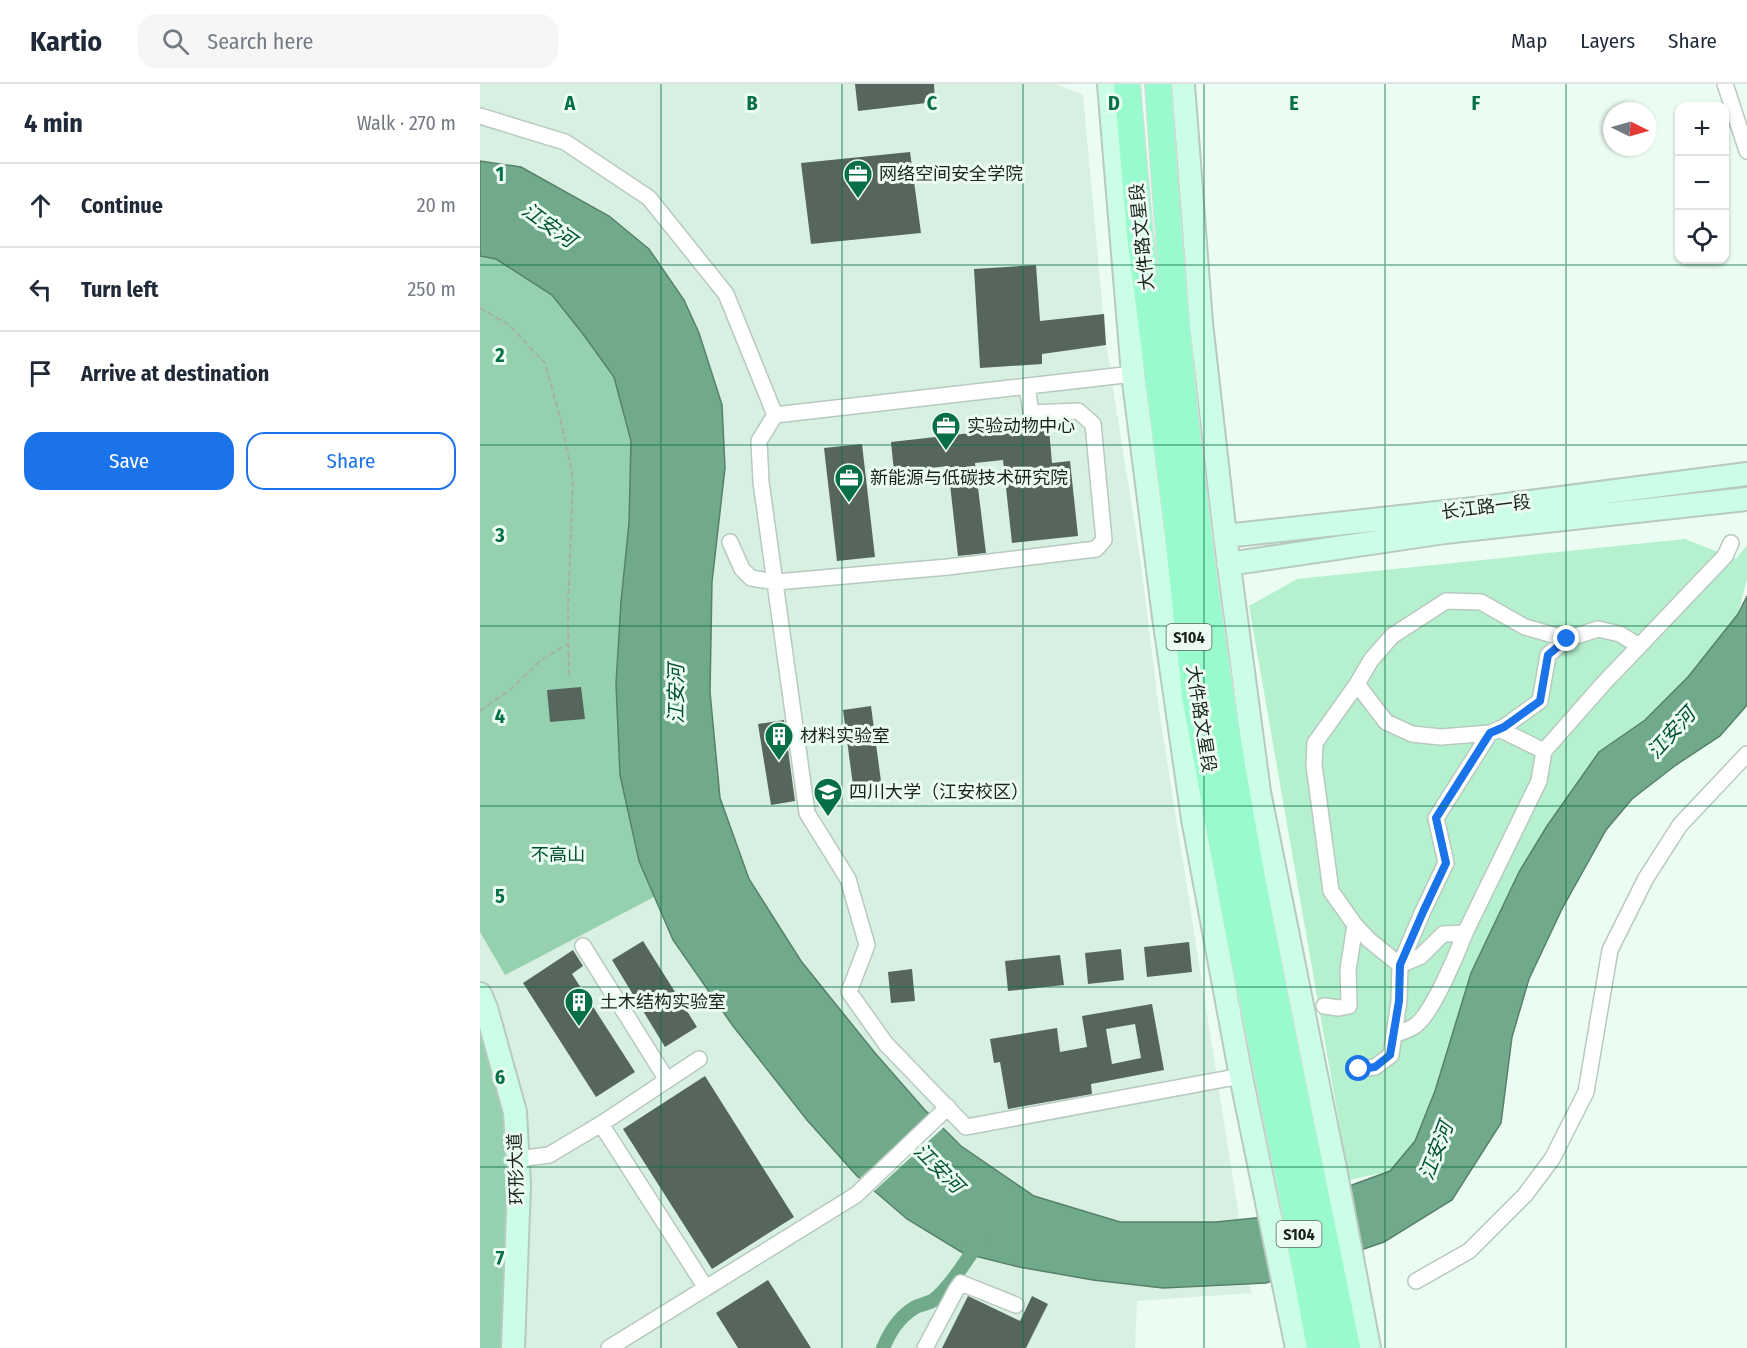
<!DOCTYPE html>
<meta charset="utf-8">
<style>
body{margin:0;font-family:"Fira Sans Condensed","Noto Sans SC",sans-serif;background:#f6f6f7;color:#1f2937}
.controls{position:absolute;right:18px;top:18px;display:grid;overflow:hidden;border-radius:12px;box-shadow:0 2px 4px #0004}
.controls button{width:54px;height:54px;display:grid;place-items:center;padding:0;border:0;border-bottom:2px solid #e0e1e3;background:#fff;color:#1f2937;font:30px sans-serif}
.compass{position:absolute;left:1123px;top:18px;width:54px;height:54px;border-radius:50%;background:#fff;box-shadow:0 2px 4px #0004;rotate:95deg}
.stop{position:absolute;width:18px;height:18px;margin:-14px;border:4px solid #1a73e8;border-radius:50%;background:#fff}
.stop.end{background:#1a73e8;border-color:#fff;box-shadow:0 2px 6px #0008}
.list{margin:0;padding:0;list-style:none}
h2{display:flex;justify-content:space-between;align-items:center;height:78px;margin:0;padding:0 24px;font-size:26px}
h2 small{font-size:20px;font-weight:400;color:#747a83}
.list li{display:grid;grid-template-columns:39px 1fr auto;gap:18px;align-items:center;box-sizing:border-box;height:84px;padding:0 24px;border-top:2px solid #e0e1e3}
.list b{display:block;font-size:22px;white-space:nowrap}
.list em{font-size:20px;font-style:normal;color:#747a83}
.actions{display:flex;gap:12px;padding:18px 24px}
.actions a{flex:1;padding:14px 0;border:2px solid #1a73e8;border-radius:18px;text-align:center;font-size:21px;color:#1a73e8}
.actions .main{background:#1a73e8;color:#fff}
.icon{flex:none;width:33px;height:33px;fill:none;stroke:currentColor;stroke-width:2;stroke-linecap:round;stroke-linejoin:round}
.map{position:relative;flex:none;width:1267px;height:1264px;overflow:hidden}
header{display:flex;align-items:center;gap:36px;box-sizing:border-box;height:84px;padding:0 30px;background:#fff;border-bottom:2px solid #e0e1e3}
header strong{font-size:28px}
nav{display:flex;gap:33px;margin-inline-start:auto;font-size:21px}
.search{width:420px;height:54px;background:#f6f6f7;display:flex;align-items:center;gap:15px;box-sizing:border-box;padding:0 21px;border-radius:18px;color:#747a83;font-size:22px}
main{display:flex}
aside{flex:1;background:#fff}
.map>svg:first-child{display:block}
.built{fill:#d7f0e1}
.green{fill:#b5f1ce}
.forest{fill:#96d1af}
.water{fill:#71aa8a;stroke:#57816a;stroke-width:1.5}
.pier{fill:#ebfdf2}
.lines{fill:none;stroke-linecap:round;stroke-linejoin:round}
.canal{stroke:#71aa8a;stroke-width:14}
.building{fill:#57665d;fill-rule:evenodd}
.street-casing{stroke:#b8c9bf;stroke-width:18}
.secondary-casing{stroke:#b8c9bf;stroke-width:26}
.primary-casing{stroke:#dbdcdb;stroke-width:28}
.path{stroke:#a3b1a9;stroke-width:2;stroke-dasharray:6 3;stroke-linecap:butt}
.street{stroke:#fff;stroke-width:15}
.secondary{stroke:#ccfde6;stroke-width:22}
.primary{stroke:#99fbcd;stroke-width:26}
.route{stroke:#1a73e8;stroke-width:8}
.grid{fill:none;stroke:#076f46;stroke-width:1.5;stroke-opacity:0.55}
.labels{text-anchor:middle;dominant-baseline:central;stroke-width:6;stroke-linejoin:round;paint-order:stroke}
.shield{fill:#ebfdf2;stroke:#59645e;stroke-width:1.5}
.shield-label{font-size:16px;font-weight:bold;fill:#1b221e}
.poi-label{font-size:18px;fill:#1b221e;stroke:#ebfdf2;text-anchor:start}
.street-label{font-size:18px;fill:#1b221e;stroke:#ebfdf2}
.park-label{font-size:18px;fill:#004c2e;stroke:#ebfdf2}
.water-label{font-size:20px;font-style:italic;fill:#024f31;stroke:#ebfdf2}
.grid-label{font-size:20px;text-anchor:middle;font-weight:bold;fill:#076f46;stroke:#ebfdf2;stroke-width:6;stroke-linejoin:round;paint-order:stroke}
</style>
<header>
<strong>Kartio</strong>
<div class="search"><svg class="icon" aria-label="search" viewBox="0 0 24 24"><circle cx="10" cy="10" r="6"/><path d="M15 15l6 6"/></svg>Search here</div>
<nav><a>Map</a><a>Layers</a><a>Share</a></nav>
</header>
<main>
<aside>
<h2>4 min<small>Walk · 270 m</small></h2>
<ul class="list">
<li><svg class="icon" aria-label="ahead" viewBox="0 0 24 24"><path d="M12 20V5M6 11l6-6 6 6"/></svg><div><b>Continue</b></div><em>20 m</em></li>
<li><svg class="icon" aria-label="left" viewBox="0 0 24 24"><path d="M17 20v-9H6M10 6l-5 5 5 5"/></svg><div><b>Turn left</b></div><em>250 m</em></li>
<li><svg class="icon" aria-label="arrive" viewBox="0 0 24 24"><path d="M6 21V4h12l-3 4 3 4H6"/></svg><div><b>Arrive at destination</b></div></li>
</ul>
<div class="actions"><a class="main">Save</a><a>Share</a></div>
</aside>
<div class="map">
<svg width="1267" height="1264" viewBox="0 0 1267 1264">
<rect width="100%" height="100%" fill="#ebfdf2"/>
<path class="built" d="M0,0H576L603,11L626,261L660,473L679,626L771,1209L657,1217L655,1264H0Z"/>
<path class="green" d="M1205,455L1256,475L1267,461V495L1258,530L1208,593L1165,635L1119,668L991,889L955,1007L935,1057L910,1087L869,1096L769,522L817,495Z"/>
<path class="forest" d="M0,172L16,175L72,211L103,250L134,293L151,357L149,439L141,518L136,600L140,691L159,777L174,813L25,891L0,848Z
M0,938L18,1001L29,1070L22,1264H0Z"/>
<path class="water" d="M0,77L41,83L129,132L169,165L204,216L219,249L242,321L245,384L232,498L230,608L240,714L269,795L321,877L395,969L444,1025L481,1062L554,1112L640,1138H736L785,1133L910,1087L935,1057L955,1007L991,889L1039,788L1067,742L1119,668L1165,636L1208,593L1258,530L1267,512V621L1240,652L1196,681L1152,715L1126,746L1082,825L1049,895L1032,953L1021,1039L972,1116L904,1158L786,1199L683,1204L613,1196L539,1183L483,1169L427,1135L377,1092L327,1036L253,942L193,856L159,777L140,691L136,600L141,518L149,439L151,357L134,293L103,250L72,211L16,175L0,172Z"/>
<path class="pier" d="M452,1028L465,1042L392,1109L378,1096Z"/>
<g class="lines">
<path class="canal" d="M403,1264C410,1248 418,1234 434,1224C440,1220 449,1220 455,1215C473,1199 487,1175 501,1155"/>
</g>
<path class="building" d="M375,0H454L455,18L378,27Z
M430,68L441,149L331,160L321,79Z
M556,181L560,237L624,230L626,261L562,270V280L500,284L494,185Z
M569,345L572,379L590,377L598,452L532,459L523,376L495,379L506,469L478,472L468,382L414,388L411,358L518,346L519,350Z
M382,360L395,473L357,477L344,364Z
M101,603L105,635L70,638L67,606Z
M391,622L402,705L374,709L363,626Z
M304,636L315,717L291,721L278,640Z
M163,857L217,943L185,963L132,876Z
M709,858L712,888L667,893L664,863Z
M641,865L644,896L608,900L605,869Z
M93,866L103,882L92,890L155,988L116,1013L43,899Z
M580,871L584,901L528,907L525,877Z
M432,885L435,917L411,919L408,888Z
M672,920L684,986L611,1000L612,1010L528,1025L520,978L514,979L510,955L577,944L580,968L607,963L602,932ZM655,940L661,974L632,980L626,945Z
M225,992L314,1133L232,1185L143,1045Z
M288,1196L331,1264H258L236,1229Z
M488,1212L540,1237L552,1212L568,1220L546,1264H462Z"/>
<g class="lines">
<g class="street-casing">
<path id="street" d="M1245,0L1267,67
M0,32L85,58L169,114L246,210L295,331L653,290
M295,331L279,357L281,398L327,729L368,795L387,861L369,908L406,960L486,1043L761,992
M250,458L262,485L271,494L296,498L468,483L616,465L624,456L613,340L598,327L551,329L547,302
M877,600L906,638L932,650L961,653L1010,649L1024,643L1060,617L1068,571L1087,555
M1019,645L1064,667
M103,862L187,996
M920,881L941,872L963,850L985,849L1059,697L1064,667L1124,599L1245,472L1251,459
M920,881L943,827L966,779L956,734L1010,649
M844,922L859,924L869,922L868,886L875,841
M914,951C921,948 930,946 936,941C953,928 977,870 985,849
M879,985L895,983L911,971L919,917L920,881L889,856L875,841L851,807L834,681L835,659L877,600L891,576L912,552L966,517L1001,518L1045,543L1087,555L1118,545L1140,550L1159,562
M121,1040L226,1204
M38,1075L69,1071L121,1040L219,975
M936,1197L989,1167L1045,1111L1072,1075L1106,1008L1130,866L1166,794L1200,741L1267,670
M129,1264L376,1111L468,1023
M445,1264L476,1206L481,1199L536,1221"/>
</g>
<g class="secondary-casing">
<path id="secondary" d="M629,0L653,290L684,533L713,735L761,992L817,1264
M703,0L721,239L745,452L779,708L856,1090L889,1264
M745,452L1003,424L1267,390
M748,480L965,448L1267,415
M0,910L6,924L35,1028L39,1101L33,1264"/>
</g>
<g class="primary-casing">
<path id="primary" d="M647,0L660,150L697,440L715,612L760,854L810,1100L840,1264
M678,0C691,203 709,406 740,607C774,828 823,1046 867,1264"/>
</g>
<path class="path" d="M0,224L29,241L65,279L80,333L93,394L88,527L89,595
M0,627L31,605L60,577L89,559"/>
<use href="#street" class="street"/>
<use href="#secondary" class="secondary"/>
<use href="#primary" class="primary"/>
</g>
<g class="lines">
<path class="route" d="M879,985L895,983L910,971L919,917L920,881L943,828L966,779L956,734L1010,649L1024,643L1060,617L1068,571L1087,555"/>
</g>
<path class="grid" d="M181,0V1264M362,0V1264M543,0V1264M724,0V1264M905,0V1264M1086,0V1264M0,181H1267M0,361H1267M0,542H1267M0,722H1267M0,903H1267M0,1083H1267"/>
<defs>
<g id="office-pin" transform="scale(1.5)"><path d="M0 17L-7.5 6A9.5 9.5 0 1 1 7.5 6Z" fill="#076f46" stroke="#ebfdf2"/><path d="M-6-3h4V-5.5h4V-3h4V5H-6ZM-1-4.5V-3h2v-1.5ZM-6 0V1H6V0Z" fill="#fff"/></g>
<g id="building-pin" transform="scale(1.5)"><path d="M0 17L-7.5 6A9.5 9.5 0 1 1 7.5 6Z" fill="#076f46" stroke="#ebfdf2"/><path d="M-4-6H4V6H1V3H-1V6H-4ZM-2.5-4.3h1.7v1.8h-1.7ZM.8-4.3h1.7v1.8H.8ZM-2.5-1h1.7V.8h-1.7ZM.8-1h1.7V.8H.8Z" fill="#fff"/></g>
<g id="university-pin" transform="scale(1.5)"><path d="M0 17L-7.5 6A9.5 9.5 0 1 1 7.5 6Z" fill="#076f46" stroke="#ebfdf2"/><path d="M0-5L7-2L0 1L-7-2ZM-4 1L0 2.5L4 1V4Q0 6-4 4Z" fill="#fff"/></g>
</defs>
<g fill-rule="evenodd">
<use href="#office-pin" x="378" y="90"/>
<use href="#office-pin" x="466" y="342"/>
<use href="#office-pin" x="369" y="394"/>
<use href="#building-pin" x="299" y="652"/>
<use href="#university-pin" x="348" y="708"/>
<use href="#building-pin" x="99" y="918"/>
</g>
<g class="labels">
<g class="shield">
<rect x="686.5" y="540" width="45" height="26" rx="4.5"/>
<rect x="796.5" y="1137" width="45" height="26" rx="4.5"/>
</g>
<g class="shield-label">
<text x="709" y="553">S104</text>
<text x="819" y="1150">S104</text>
</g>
<g class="poi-label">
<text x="399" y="90">网络空间安全学院</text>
<text x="487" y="342">实验动物中心</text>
<text x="390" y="394">新能源与低碳技术研究院</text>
<text x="320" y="652">材料实验室</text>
<text x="369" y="708">四川大学（江安校区）</text>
<text x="120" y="918">土木结构实验室</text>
</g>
<g class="street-label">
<text transform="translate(662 153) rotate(-96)">大件路文星段</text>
<text transform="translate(1006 423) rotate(-7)">长江路一段</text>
<text transform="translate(721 635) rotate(81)">大件路文星段</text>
<text transform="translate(36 1085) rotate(-92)">环形大道</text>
</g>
<g class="park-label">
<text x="78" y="771">不高山</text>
</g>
<g class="water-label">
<text transform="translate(69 141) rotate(36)">江安河</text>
<text transform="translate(196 610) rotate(-90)">江安河</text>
<text transform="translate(1191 649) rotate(-48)">江安河</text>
<text transform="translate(956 1067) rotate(-69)">江安河</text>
<text transform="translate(459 1084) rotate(45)">江安河</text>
</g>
</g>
<g class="grid-label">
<text x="90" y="26">A</text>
<text x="272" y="26">B</text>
<text x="452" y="26">C</text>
<text x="634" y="26">D</text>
<text x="814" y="26">E</text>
<text x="996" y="26">F</text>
<text x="20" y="97">1</text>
<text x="20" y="278">2</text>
<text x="20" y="458">3</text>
<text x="20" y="639">4</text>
<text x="20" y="819">5</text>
<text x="20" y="1000">6</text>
<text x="20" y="1181">7</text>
</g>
</svg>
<div class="controls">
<button>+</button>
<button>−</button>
<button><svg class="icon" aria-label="locate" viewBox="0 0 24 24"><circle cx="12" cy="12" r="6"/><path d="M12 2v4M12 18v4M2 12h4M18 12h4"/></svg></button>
</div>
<svg class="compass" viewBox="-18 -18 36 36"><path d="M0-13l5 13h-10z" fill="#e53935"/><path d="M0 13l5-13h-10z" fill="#747a83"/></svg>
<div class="stop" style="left:879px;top:985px"></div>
<div class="stop end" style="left:1087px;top:555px"></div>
</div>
</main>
